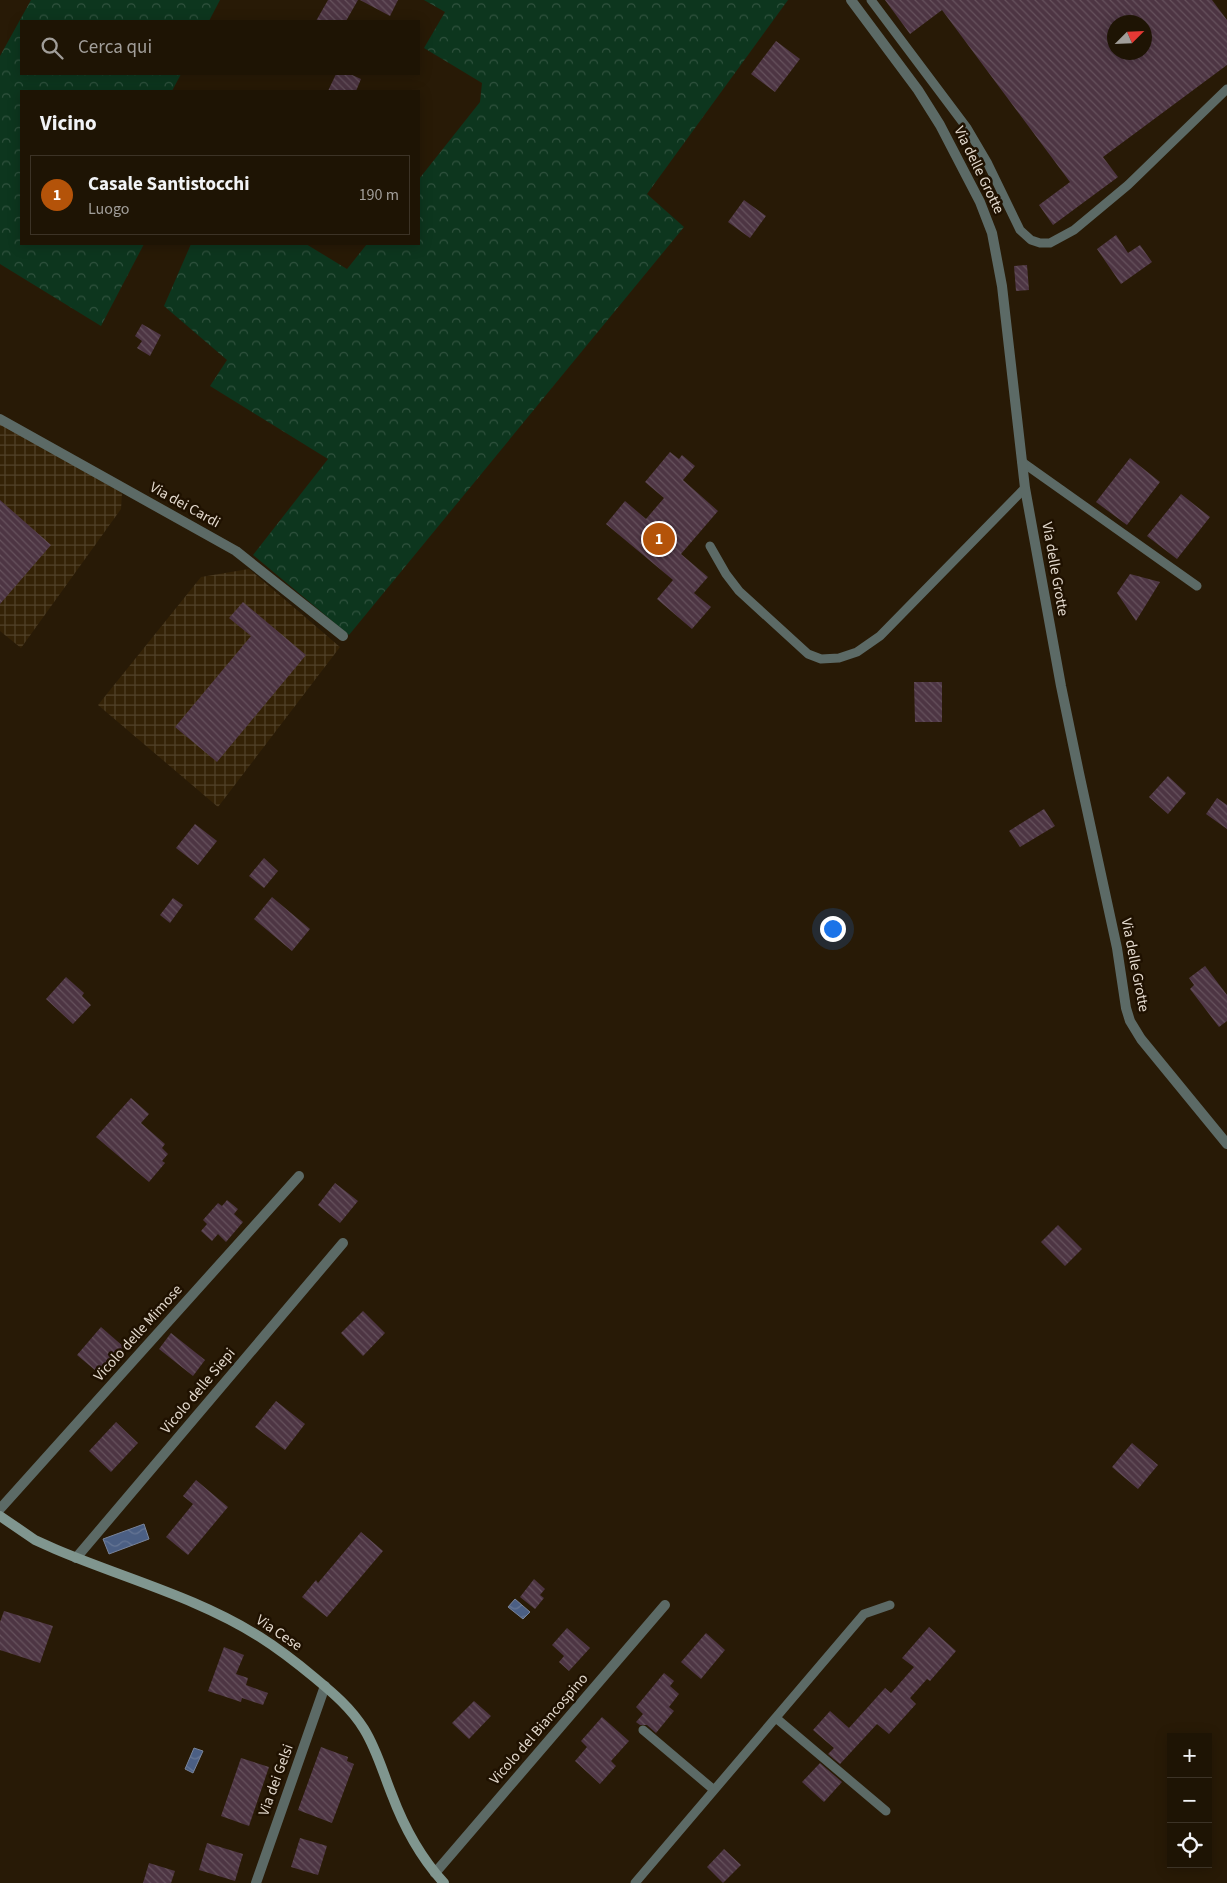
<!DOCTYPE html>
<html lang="it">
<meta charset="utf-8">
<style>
body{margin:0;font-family:"Source Sans 3",sans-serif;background:#261d0e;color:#f1f3f6}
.controls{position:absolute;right:15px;bottom:15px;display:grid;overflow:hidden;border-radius:0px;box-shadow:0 2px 12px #0003}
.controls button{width:45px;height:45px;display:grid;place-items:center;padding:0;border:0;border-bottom:1px solid #3c3326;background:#1e1404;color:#f1f3f6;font:25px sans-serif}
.compass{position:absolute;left:1107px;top:15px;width:45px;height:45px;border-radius:50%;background:#1e1404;box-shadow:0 2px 12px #0003;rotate:66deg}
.you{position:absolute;left:832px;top:928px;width:18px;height:18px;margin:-12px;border:4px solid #fff;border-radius:50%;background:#1a73e8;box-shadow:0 0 0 8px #1a73e833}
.badge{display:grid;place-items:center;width:32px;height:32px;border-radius:50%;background:#b45309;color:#fff;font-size:16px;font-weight:700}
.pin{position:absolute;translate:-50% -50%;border:2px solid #fff;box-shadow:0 1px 5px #0006}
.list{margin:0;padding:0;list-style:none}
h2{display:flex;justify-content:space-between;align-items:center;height:65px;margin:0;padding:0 20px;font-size:21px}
h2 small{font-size:16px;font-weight:400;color:#a19e9a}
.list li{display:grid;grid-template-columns:32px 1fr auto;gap:15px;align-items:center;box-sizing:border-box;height:80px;margin:0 10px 10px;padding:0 10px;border:1px solid #3c3326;border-radius:0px}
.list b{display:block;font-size:19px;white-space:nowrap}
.list p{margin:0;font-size:16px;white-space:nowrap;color:#a19e9a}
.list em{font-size:16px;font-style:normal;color:#a19e9a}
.icon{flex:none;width:28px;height:28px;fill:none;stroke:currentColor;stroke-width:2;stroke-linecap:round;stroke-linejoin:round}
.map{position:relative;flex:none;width:1227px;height:1883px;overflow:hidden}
.search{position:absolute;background:#1e1404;box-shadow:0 2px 12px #0003;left:20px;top:20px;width:400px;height:55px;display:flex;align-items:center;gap:12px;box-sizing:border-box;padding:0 18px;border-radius:0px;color:#a19e9a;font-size:19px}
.panel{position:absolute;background:#1e1404;box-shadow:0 2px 12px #0003;left:20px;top:90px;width:400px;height:155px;border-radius:0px}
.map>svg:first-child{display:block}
.industrial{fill:url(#industrial-grid)}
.forest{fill:url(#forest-crowns)}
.water{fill:url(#water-waves);stroke:#79849a}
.building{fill:url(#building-back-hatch);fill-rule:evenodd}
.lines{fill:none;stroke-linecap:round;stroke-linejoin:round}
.lane{stroke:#5c6a66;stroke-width:9}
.street{stroke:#5c6a66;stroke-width:10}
.secondary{stroke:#80968f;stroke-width:10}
.labels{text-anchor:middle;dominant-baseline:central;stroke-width:5;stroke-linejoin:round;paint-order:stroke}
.street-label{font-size:15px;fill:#e3d9cd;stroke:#1f1100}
</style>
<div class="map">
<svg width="1227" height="1883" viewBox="0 0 1227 1883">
<defs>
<pattern id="industrial-grid" width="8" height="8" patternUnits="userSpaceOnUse" patternTransform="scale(1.25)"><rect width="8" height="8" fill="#342206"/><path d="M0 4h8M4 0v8" fill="none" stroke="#514229"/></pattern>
<pattern id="forest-crowns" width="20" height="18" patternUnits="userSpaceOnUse" patternTransform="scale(1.25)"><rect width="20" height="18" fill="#0d361e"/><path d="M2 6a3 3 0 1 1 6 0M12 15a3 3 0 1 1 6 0" fill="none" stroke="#30523e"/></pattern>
<pattern id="water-waves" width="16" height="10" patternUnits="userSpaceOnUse" patternTransform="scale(1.25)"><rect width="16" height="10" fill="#4b5f84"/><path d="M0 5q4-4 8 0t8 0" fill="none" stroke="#657594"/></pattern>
<pattern id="building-back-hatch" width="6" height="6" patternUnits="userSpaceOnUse" patternTransform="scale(1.25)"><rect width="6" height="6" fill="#4d3543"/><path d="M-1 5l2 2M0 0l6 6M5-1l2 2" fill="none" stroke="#66525d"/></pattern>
</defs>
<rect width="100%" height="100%" fill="#281a06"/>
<path class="industrial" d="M0,423L122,493L121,509L21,648L0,631Z
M249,569L340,647L218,807L98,705L201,577Z"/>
<path class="forest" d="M31,0H220L209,21H21V74H181L172,91H21V244H144L101,326L0,264V56Z
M424,0H788L647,194L684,227L349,635L253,555L328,459L210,386L227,360L164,306L191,244H306L347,269L367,244H419V179L480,102L482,83L424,48L445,12Z"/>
<path class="water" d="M144,1524L149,1539L109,1554L103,1539Z
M515,1599L530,1612L523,1619L508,1607Z
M194,1748L203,1751L193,1773L185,1769Z"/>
<path class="building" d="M328,0H358L346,21H316Z
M360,0H398L390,16Z
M885,0H1212L1227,20V65L1103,157L1118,177L1053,225L1039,205L1070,182L942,10L910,34ZM1114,22H1144V52H1114Z
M776,41L800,59L775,92L751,74Z
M336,74H350L361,79L356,91H328Z
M744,200L766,216L750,238L728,222Z
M1116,235L1128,253L1140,245L1152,262L1121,284L1097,249Z
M1027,265L1029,290L1016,291L1014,266Z
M142,324L161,335L150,356L137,348L142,341L135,336Z
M670,452L679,459L682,455L695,466L683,480L718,511L681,554L708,577L694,593L711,607L692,629L657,599L673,580L606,524L625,501L646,519L664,498L645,482Z
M1130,458L1160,482L1127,525L1096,502Z
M1181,494L1210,517L1177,559L1147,536Z
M0,500L51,545L0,604Z
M1130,574L1160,582L1136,621L1117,593Z
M243,602L306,655L217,762L175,727L251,636L229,618Z
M914,682H942V722H915Z
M1168,776L1186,793L1168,814L1149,797Z
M1217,798L1227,805V829L1206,814Z
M1044,809L1055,826L1020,847L1009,831Z
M195,824L217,841L198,865L176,848Z
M264,858L278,871L264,888L249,876Z
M272,897L310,929L292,951L254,919Z
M173,898L183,905L170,923L160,915Z
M1205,966L1227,995V1021L1219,1027L1190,989L1194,985L1189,978Z
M66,977L84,993L82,996L91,1005L73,1024L46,999Z
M131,1098L149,1114L141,1123L165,1144L162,1148L168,1154L162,1161L165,1163L149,1182L96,1137Z
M335,1183L358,1201L340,1223L318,1205Z
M227,1200L238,1209L234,1214L243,1222L226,1242L218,1234L212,1241L201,1231L207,1224L203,1220L218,1203L222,1206Z
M1058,1225L1082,1249L1065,1266L1041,1242Z
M363,1311L385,1333L363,1356L341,1333Z
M101,1327L125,1348L102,1376L77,1355Z
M171,1333L205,1360L193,1376L159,1349Z
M276,1401L305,1424L285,1450L255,1427Z
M116,1422L138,1443L111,1472L89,1451Z
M1132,1443L1158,1465L1138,1489L1112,1467Z
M196,1480L228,1507L188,1555L166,1537L193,1504L183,1496Z
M361,1532L383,1551L327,1617L302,1597L316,1580L318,1583Z
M534,1579L545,1589L540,1595L544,1598L535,1609L520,1597Z
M4,1611L53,1626L40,1663L0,1650V1622Z
M929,1627L956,1651L930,1681L927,1679L910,1698L916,1704L889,1734L877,1724L840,1764L828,1754L834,1748L813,1730L830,1711L849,1728L885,1688L891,1693L914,1667L902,1658Z
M567,1628L590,1648L569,1671L559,1662L564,1656L552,1645Z
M706,1633L725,1650L701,1679L681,1662Z
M224,1647L244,1655L236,1674L248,1678L246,1685L268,1693L263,1705L242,1698L241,1702L208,1691Z
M664,1673L674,1681L670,1686L679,1694L669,1707L674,1711L656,1733L647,1725H640L636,1722L643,1714L636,1707Z
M474,1701L491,1716L469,1739L452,1723Z
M602,1717L629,1741L611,1761L616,1766L600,1784L575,1761L587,1747L581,1741Z
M321,1747L348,1757L347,1761L354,1764L332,1823L298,1810Z
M241,1758L269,1767L249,1826L221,1816Z
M820,1763L842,1782L824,1802L802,1782Z
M300,1838L327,1846L318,1875L291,1867Z
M207,1843L243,1854L235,1881L199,1870Z
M724,1849L741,1865L723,1883L707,1867Z
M149,1863L175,1871L171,1883H143Z"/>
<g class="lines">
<path class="lane" d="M871,0L967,128L987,162L1020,230L1031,240L1040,243H1050L1074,230L1128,185L1227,89
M1022,462L1197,586
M710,546L726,574L739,591L808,654L821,659L839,658L857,652L880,636L1025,488
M776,1718L886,1811
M643,1730L714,1790
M635,1883L864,1614L890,1605"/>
<path class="street" d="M851,0L918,90L940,125L980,202L992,233L1002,286L1025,488L1061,686L1079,773L1117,948L1126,1008L1130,1021L1141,1039L1227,1144
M0,419L236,551L343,636
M0,1509L299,1176
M76,1558L343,1243
M435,1873L665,1605
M256,1883L325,1686"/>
<path class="secondary" d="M0,1516L35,1540L55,1549C123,1578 197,1597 260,1637C279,1649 297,1663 315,1678C333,1693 351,1708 364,1729C377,1750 383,1773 392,1795C404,1827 421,1858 444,1883"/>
</g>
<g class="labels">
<g class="street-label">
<text transform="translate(979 170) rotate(64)">Via delle Grotte</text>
<text transform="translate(185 505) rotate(29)">Via dei Cardi</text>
<text transform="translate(1055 569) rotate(80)">Via delle Grotte</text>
<text transform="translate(1135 965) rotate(79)">Via delle Grotte</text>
<text transform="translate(138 1333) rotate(-48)">Vicolo delle Mimose</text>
<text transform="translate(198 1391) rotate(-50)">Vicolo delle Siepi</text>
<text transform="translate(279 1633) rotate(34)">Via Cese</text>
<text transform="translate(539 1729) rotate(-49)">Vicolo del Biancospino</text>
<text transform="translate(276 1780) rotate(-70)">Via dei Gelsi</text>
</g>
</g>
</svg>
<div class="controls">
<button>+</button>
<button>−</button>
<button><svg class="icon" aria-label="locate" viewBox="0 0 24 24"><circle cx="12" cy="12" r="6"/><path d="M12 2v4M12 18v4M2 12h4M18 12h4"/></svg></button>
</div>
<svg class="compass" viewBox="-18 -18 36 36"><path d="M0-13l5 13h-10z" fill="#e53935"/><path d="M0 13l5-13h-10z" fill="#a19e9a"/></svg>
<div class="you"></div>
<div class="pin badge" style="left:659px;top:539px">1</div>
<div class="search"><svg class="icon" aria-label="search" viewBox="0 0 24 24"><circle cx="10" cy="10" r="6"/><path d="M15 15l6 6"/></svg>Cerca qui</div>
<section class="panel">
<h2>Vicino<small></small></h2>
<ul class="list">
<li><span class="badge">1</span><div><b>Casale Santistocchi</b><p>Luogo</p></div><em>190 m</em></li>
</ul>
</section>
</div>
